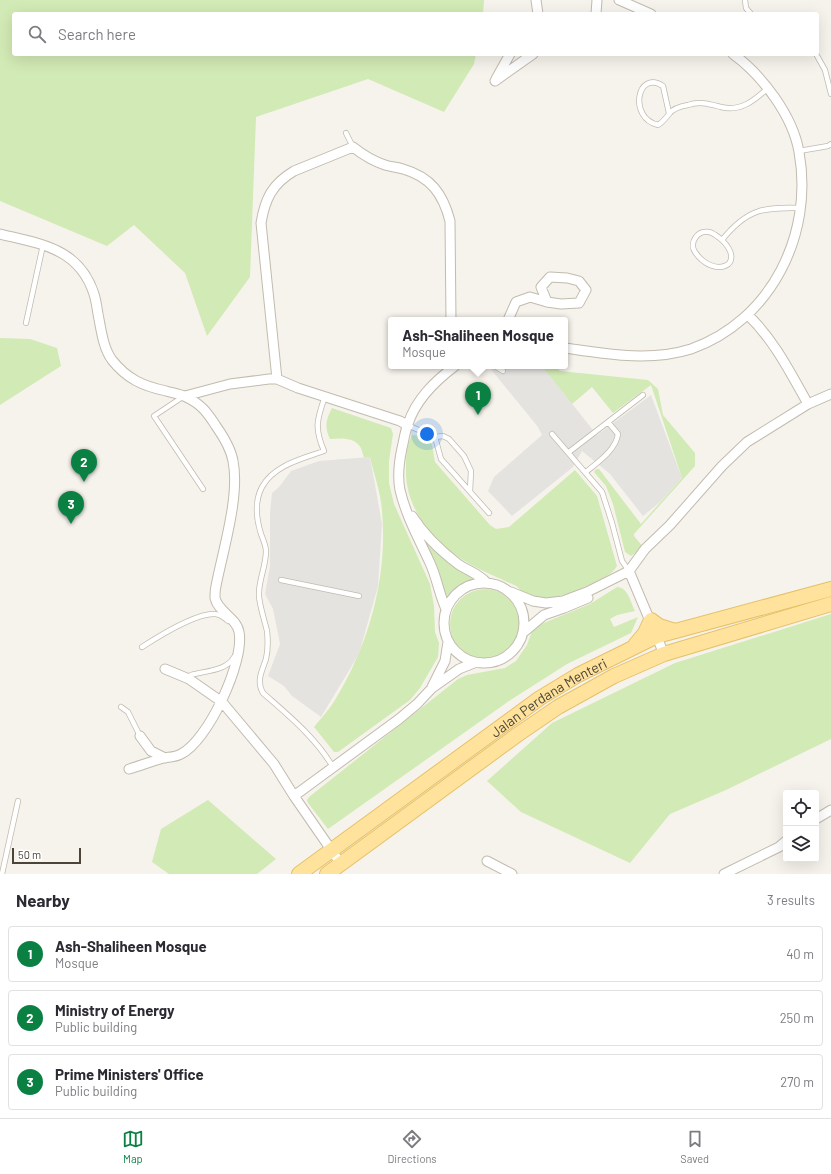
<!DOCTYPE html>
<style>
body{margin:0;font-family:Barlow,sans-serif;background:#f7f7f7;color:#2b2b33}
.controls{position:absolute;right:12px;bottom:12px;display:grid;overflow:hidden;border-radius:4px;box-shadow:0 4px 16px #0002}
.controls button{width:36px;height:36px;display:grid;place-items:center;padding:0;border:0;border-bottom:1px solid #e1e1e2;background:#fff;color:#2b2b33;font:20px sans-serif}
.scale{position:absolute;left:12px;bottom:10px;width:69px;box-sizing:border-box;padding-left:4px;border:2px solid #4b4439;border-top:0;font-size:11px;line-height:14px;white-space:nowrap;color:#4b4439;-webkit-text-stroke:3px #fff;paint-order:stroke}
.you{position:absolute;left:427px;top:434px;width:14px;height:14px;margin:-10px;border:3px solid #fff;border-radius:50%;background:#1a73e8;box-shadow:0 0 0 6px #1a73e833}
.badge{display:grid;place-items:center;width:26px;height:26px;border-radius:50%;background:#0b8043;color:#fff;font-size:13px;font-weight:700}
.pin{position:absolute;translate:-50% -33px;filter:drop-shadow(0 1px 2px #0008)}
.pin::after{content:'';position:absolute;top:21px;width:14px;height:12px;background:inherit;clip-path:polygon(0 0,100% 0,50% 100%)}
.popup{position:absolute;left:388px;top:317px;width:180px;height:52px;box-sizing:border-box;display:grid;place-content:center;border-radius:4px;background:#fff;filter:drop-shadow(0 1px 3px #0005);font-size:13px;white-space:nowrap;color:#7c7c81}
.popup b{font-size:15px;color:#2b2b33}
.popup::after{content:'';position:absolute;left:50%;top:100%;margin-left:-8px;border:8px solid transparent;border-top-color:#fff}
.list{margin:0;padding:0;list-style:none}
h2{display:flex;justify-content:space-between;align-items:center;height:52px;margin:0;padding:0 16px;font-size:17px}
h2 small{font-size:13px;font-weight:400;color:#7c7c81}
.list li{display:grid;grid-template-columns:26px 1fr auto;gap:12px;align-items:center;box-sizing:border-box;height:56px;margin:0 8px 8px;padding:0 8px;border:1px solid #e1e1e2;border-radius:4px}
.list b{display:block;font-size:15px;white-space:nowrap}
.list p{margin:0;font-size:13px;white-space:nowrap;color:#7c7c81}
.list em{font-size:13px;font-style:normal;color:#7c7c81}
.icon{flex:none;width:22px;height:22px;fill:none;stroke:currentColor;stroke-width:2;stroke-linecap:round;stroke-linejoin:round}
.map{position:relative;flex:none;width:831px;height:874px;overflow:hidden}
.search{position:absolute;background:#fff;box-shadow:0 4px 16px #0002;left:12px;right:12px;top:12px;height:44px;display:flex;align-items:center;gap:10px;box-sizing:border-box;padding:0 14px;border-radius:4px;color:#7c7c81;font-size:15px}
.sheet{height:244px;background:#fff}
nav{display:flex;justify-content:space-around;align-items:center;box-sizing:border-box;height:56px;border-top:1px solid #e1e1e2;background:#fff;font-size:11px;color:#7c7c81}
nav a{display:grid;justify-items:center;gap:2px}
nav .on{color:#0b8043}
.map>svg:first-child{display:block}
.green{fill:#d2eab5}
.parking{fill:#e5e3e0}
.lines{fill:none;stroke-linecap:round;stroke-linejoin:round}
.service-casing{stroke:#c2bbae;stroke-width:6}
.minor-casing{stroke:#c2bbae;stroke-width:11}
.primary-casing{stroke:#e6c16a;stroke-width:16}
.service{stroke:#fff;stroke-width:4.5}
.minor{stroke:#fff;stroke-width:9}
.primary{stroke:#ffe39c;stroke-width:14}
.labels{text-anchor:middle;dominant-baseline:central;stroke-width:3.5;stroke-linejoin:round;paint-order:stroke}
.street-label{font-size:14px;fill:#4b4439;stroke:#fff}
</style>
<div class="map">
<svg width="831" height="874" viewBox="0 0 831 874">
<rect width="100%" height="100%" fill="#f6f3ec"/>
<path class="green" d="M0,0H484L483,14H14V54H476L474,64L444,112L368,79L256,117L250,277L207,336L185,273L134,225L107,246L0,201Z
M0,338L30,339L57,348L61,366L0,405Z
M535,366H556L560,371L648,380L658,389L663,415L695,453V466L634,534V536L643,547L631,556L625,552L613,504L606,486L594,472L596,469H599L641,524L682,478L651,385L613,413L592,387L571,405Z
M332,408L391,428L393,434L389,461V483L394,504L430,584L434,606L435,632L439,643L438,657L420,688L410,700L338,752H334L314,727C321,718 329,710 335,700C369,644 388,577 382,511C381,493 374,475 370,457L364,458C363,455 362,451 361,448C355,437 341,438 330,439C324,426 326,420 332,408Z
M412,435L421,436L429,441L432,445L435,462L490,525L496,529L509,527L575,470L597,496L617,566C612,575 602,578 593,583C580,589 558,599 544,598C537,598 529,596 523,592C520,590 518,586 514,585C499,578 484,572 470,564C436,545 405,510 406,470C406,459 406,445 412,435Z
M423,539L451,563L475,578C462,583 454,588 445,598L441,579Z
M617,587C628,587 631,603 635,611L617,615L610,619L614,627L638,617L631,633L567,664L509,701L328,829L308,803L307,800L309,797L458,679L467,675L505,668L516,661L527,645L532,631L539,625L590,604Z
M450 624a35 35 0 1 1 70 0a35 35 0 1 1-70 0Z
M831,614V739L726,790L670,814L630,863L521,812L487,781L552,723L675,663Z
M208,800L276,859L257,874H169L152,862L161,829Z"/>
<path class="parking" d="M542,366L597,435L651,395L682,478L660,502L643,516L610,474L582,451L573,467L512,516L488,491L494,477L542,435L538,427L489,367Z
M370,457L382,524L378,586L359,654L321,717L292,696L284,686L268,676L280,644L273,609L265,594L270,566V513L272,493L279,487L291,471L319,461Z"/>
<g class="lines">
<g class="service-casing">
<path id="service" d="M745,0L746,8L751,14
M816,54L825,70L831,94
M669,113L663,86C637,69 628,118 658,125C663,122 665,119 669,114C673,109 681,106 688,105C700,101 709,104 721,107C741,112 755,100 768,88
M346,133L353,147
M799,151L828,146L831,144
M722,240C718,237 714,233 709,232C697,230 689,243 695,252C713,279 748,266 722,240C747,209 763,207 801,208
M26,323L43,245
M495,366L503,371
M184,396L154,416L203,489
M325,396C317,420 314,427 324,451C302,459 274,465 262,487C254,502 256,518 261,534C263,539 266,546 266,551C266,566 259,579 259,593C258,601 265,622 267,631C268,640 268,650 266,659C262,671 256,681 263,693C289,716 315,737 333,767
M407,425L435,437L441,459L489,513
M552,434L602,492L612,523L622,561L629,571
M435,437L443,436L449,439L464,456L471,471L470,491
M569,452L643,395
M586,472C598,462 616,450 618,434L608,422
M281,580L359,596
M142,647C159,636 195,613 215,614C219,614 225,618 228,621
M189,679L191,675C204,671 227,671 234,657
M121,707L128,712L140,736
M2,874L18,801"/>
</g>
<g class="minor-casing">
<path id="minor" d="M536,0L538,14
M619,0L651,14
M596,14L597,0
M496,79L510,54
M495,81L533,54
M0,234C41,244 79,248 94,294C96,300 97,308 98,314C101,329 103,348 112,360C127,379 143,386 166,391C173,393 180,394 186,397C201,404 207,412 216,426C223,436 231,449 233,461C240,496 223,550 216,586C215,590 215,594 215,598C218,612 237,618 239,632C245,661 208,741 181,754C176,757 169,757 164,758C152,761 140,766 129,769
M748,315C774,340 790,372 808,404
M508,320L516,302L530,297L547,302L561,304L579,303L586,290L579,281L567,278L550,277L541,287L547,302
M565,348C606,354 650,362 691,349C771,321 814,234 799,152C793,116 762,75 733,54
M277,379L261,223C265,199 272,184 294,171L353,147C363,155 373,161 385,165C391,167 397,167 403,169C431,177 443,194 450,221L451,320
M185,396L230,384L269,379H277L298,388L400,421L407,425
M412,516C424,535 441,551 458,564C468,571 478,573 487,583
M629,571L664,654
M444 623a40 40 0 1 1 80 0a40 40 0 1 1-80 0Z
M511,592L533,601L546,603L563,601L587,592L629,571L645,549L670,525L722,466L747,442L808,404L831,394
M446,609C439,594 437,578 430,563C419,539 406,516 400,490C397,475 399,462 402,448C404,440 405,431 408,424C416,399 435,381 455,366
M525,631L544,615L564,608L588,598
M165,669L189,679L222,702L274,764L294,796L341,864
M432,687L445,661L448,642
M140,736L151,751L165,758
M294,796L399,719L417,704L432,688L459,669L474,663
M816,819L831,810
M487,861L512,874
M724,874L779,847L786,841"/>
</g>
<g class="primary-casing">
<g id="primary">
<path d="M635,645L645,633L651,620L659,626L675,631"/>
<path id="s1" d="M299,874L540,698L578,675L657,636L831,589"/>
<path d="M327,874L517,735L558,707L614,676L664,654L831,604"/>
</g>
</g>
<use href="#service" class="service"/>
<use href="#minor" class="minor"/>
<use href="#primary" class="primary"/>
</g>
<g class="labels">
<g class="street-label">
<text stroke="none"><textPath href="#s1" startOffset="306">Jalan Perdana Menteri</textPath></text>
</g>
</g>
</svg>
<div class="controls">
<button><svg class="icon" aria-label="locate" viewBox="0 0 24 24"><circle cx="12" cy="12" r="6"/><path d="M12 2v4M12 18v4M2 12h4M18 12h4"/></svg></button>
<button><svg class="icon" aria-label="layers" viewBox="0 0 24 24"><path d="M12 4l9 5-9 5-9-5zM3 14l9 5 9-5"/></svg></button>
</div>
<div class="scale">50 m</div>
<div class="you"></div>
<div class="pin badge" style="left:478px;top:415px">1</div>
<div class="popup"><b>Ash-Shaliheen Mosque</b>Mosque</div>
<div class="pin badge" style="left:84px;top:482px">2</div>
<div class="pin badge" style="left:71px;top:524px">3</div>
<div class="search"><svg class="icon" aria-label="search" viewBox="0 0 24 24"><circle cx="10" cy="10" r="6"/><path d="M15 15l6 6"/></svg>Search here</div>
</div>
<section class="sheet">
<h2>Nearby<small>3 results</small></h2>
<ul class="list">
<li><span class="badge">1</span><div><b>Ash-Shaliheen Mosque</b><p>Mosque</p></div><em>40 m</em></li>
<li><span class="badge">2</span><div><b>Ministry of Energy</b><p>Public building</p></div><em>250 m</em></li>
<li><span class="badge">3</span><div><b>Prime Ministers' Office</b><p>Public building</p></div><em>270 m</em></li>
</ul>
</section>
<nav>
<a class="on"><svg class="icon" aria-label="map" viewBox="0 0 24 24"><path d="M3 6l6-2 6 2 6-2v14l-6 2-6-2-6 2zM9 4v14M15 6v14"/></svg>Map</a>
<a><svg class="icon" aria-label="directions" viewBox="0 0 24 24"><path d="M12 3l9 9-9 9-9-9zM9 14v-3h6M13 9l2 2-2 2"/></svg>Directions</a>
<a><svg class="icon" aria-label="saved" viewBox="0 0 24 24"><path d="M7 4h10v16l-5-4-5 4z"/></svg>Saved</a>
</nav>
